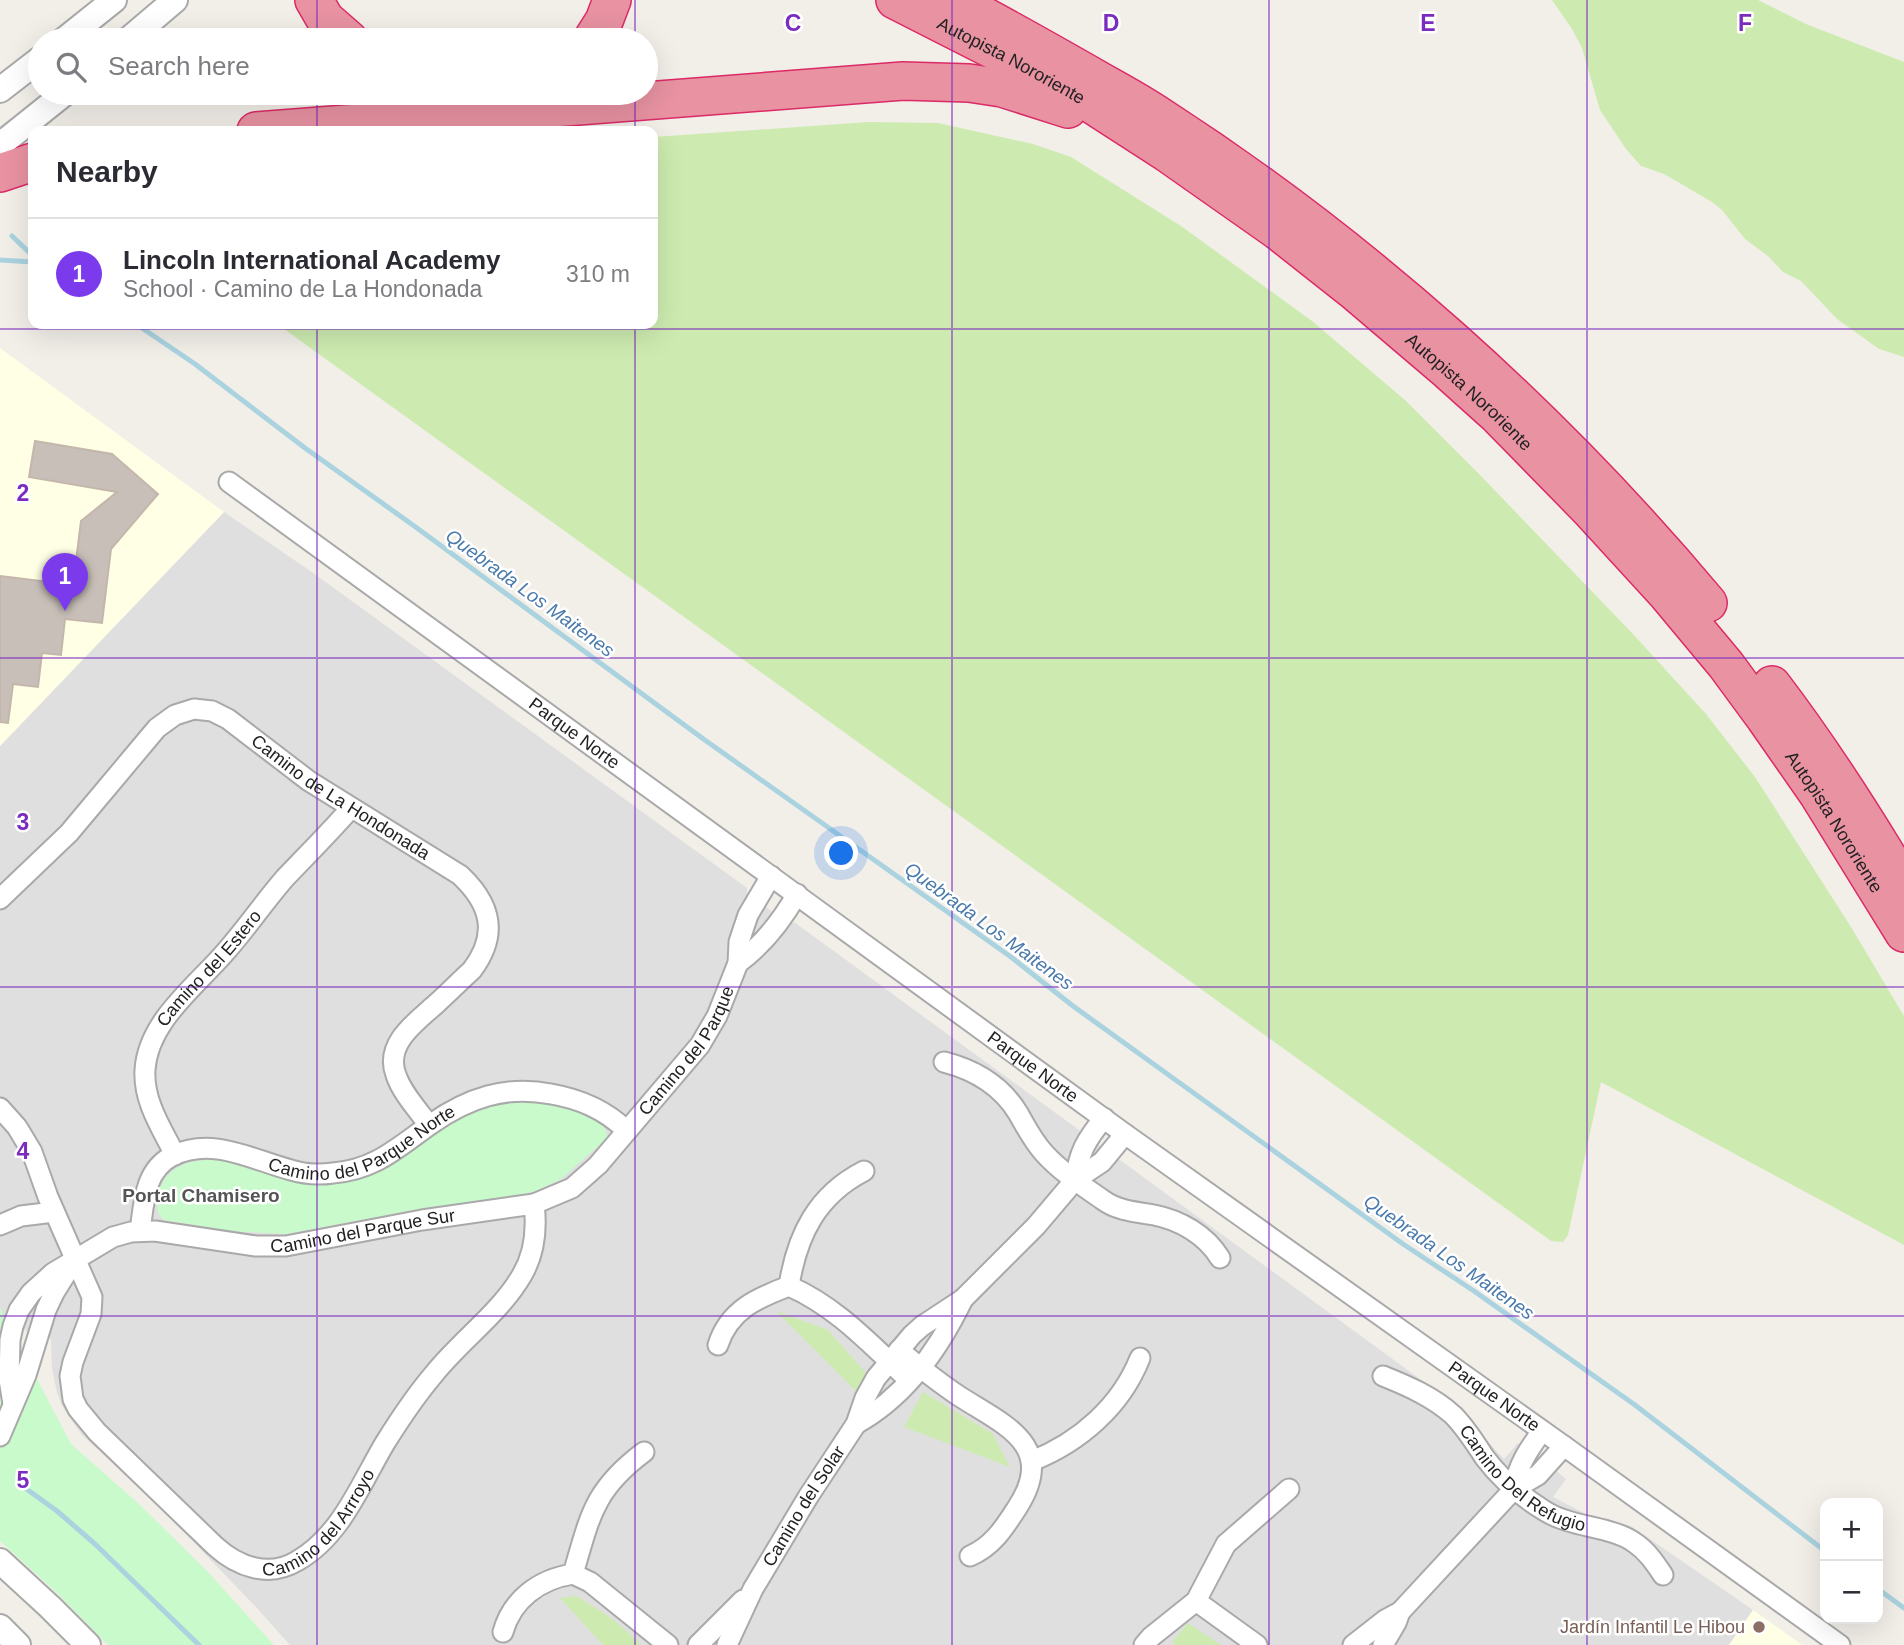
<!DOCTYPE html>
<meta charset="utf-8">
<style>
body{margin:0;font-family:Helvetica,sans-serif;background:#f2f2f3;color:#2b2b33}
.controls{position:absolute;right:21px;bottom:21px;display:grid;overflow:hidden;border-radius:14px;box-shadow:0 7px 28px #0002}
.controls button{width:63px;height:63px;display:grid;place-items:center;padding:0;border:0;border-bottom:2px solid #e1e1e2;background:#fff;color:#2b2b33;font:35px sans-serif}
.you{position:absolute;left:842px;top:854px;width:24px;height:24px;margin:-18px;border:5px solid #fff;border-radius:50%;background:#1a73e8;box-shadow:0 0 0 10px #1a73e833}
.badge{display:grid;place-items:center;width:46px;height:46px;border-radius:50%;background:#7c3aed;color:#fff;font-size:23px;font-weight:700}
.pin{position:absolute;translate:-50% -58px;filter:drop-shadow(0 2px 4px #0008)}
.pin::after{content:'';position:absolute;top:37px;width:24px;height:21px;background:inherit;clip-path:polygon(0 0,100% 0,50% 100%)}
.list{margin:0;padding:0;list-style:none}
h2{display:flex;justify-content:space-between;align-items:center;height:91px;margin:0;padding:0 28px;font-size:30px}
h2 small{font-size:23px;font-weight:400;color:#7c7c81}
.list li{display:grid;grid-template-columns:46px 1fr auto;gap:21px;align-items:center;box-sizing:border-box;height:112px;padding:0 28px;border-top:2px solid #e1e1e2}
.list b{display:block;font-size:26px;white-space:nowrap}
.list p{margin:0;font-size:23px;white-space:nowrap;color:#7c7c81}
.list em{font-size:23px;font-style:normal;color:#7c7c81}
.icon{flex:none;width:38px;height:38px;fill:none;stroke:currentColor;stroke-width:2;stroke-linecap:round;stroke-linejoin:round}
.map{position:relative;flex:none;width:1904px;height:1645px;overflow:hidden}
.search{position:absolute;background:#fff;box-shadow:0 7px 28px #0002;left:28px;top:28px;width:630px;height:77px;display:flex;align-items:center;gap:18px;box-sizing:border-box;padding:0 24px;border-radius:38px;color:#7c7c81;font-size:26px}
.panel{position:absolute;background:#fff;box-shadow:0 7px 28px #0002;left:28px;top:126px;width:630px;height:203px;border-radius:14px}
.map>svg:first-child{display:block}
.residential{fill:#e0dfdf}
.education{fill:#ffffe5}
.grass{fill:#cdebb0}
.park{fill:#c8facc}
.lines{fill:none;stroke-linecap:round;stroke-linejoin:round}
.stream{stroke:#aad3df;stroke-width:5}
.building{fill:#c7bfb8;stroke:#c4b6ab;stroke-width:2}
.minor-casing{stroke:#a9a9a9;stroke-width:23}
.tertiary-casing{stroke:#a9a9a9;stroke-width:28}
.motorway-casing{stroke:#dc2a67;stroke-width:40}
.minor{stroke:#fff;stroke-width:19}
.tertiary{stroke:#fff;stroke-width:24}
.motorway{stroke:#e892a2;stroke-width:37}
.grid{fill:none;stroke:#7b2cbf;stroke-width:2;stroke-opacity:0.55}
.education-dot{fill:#8d6e63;stroke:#fff;stroke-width:2.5}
.labels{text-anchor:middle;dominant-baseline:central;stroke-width:5;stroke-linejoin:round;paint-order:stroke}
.street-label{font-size:18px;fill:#222;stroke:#fff}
.education-label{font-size:18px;fill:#785e54;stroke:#fff;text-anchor:end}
.water-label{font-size:19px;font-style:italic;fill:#4a7aab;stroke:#fff}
.neighbourhood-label{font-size:19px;font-weight:bold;fill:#555;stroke:#fff}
.grid-label{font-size:23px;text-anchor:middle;font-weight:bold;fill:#7b2cbf;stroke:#fff;stroke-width:5;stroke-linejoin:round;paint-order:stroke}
</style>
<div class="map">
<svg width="1904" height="1645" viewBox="0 0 1904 1645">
<rect width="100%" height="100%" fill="#f2efe9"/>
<path class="residential" d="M224,512L309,570L564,755L747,888V894L790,924L794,922L1446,1398L1504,1459L1518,1443L1549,1465L1566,1479L1553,1497L1586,1514L1631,1526L1753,1610L1729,1645H290L253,1604L154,1501L81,1434L62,1406L57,1392L52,1369L51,1339L0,1322V746Z"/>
<path class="education" d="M0,348L224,512L0,746Z
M1753,1610L1802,1645H1729Z"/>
<path class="grass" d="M1552,0H1758L1806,24L1904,62V357L1879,349L1837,319L1801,281L1783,272L1768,256L1745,239L1722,210L1712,202L1664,174L1641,166L1626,149L1600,110L1582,48L1572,29Z
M869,122L938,123L1033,144L1071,157L1181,226L1312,321L1405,400L1480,475L1633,634L1706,714L1755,777L1851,927L1904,1016V1245L1601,1082L1568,1235L1563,1242L1551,1241L277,324H653V137Z
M776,1311L828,1330L866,1373L856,1391Z
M923,1392L993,1434L1010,1467L904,1427Z
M577,1596L614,1620L642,1645H603L560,1598Z
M1188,1623L1221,1645H1176L1172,1642Z"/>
<path class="park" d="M515,1100C538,1102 608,1106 607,1138L561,1179L533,1192L513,1196L424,1208L286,1234L230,1231L164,1220L158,1213C154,1178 175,1161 208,1160C216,1159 226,1159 234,1161C258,1167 280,1184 305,1182C328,1180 374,1173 394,1163C424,1148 451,1116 483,1106C493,1103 504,1102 515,1100Z
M0,1308L71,1444L139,1504L208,1572L274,1645H108L56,1592L0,1541Z"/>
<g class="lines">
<path class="stream" d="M12,236L33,256
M0,260L33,262
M136,324L195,364L305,448L417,528L702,738L1011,957L1073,1006L1403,1244L1474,1291L1635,1405L1825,1551
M21,1485L57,1511L95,1544L199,1645
M1878,1589L1904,1608"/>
</g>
<path class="building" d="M35,441L112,454L158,494L111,549L102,623L65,619L61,655L42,653L38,687L13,684L8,723L0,722V576L73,585L81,521L117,492L29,477Z"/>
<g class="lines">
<g class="minor-casing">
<g id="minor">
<path id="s1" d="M229,482L1125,1134L1564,1446L1840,1645"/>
<path id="s2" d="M0,899L69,833L157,728L175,715L194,709L212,711L228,719L309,781L460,875C491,904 499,934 472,970C460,981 448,993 436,1004C416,1022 384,1044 396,1075C402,1093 418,1110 429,1125"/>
<path d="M738,963C763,945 781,922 797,894"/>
<path d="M944,1062C975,1070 1001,1085 1018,1113C1026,1127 1033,1141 1044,1153C1060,1171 1083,1186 1103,1200C1118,1211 1136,1212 1154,1215C1180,1220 1206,1235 1220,1258"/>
<path id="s3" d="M0,1108L17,1127L32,1152L48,1197L92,1297L91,1314L73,1362L70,1376L73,1399L78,1409L97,1432L215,1546C238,1567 269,1578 297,1561C341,1536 360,1485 385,1443C400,1419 416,1395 434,1374C461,1340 500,1313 522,1275C535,1253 537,1228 534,1204"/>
<path id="s4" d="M175,1155C162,1129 143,1101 145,1070C148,1020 198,985 228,949C248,926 265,901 285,878C307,855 330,832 351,808"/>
<path d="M1075,1180C1079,1152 1086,1140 1104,1118"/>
<path d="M0,1225L21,1216L54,1212"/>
<path id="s5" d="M140,1231C144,1203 144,1171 172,1156C213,1136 252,1160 291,1170C304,1174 319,1175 333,1173C375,1170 398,1147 431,1124C468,1098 506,1085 551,1094C580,1099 604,1109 626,1130"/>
<path d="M789,1286C797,1235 817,1195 864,1171"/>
<path d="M718,1345C729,1310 757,1298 789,1286C837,1307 871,1345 909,1380"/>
<path d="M899,1350C918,1366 938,1382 959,1396C1004,1425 1058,1445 1017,1508C1004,1528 993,1546 970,1556"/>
<path id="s6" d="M1383,1376C1408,1386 1433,1397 1453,1415C1466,1428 1475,1443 1485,1458C1501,1479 1522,1497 1545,1511C1572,1528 1612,1526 1635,1543C1647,1551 1655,1563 1663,1575"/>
<path id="s7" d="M13,1404L9,1379L10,1340L13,1326L19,1310L31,1293L53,1273L113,1237L131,1232L155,1231L256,1246H286L422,1220L534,1204L572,1188L598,1165L700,1045L717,1016L738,963L739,942L748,915L771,876"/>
<path d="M856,1424C905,1397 939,1349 963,1299"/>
<path d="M0,1436L26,1375L46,1310L54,1293L72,1264"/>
<path d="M1032,1461C1080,1442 1121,1406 1140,1358"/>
<path d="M1514,1489C1517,1466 1529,1449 1542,1431"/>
<path d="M573,1574L590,1582L668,1645"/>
<path d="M1196,1601L1257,1645"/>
<path d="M503,1632C512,1599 540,1579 573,1574C590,1517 593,1490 644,1452"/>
<path d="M698,1645L743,1600"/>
<path id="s8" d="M727,1645L753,1589L808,1497L856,1424L865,1398L876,1378L912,1335L922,1326L963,1299L1036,1226L1075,1180L1102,1162L1125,1134"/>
<path d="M1144,1645L1151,1637L1196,1601L1226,1544L1289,1489"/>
<path d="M1353,1645L1385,1620L1400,1612L1514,1489L1538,1475L1564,1446"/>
<path d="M1383,1645L1396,1623L1400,1612"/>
</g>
</g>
<g class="tertiary-casing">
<path id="tertiary" d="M64,40L114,0
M128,40L175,0
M0,90L40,59
M0,145L65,93
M0,1561L50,1607L88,1645
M0,1627L18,1645"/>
</g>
<g class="motorway-casing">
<g id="motorway">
<path d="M314,0L325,19L349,40"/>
<path id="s9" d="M895,0L1017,62L1088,102L1167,153L1278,231L1354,291L1448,371L1497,415L1589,509L1666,593L1726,665L1765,718L1818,794L1904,933"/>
<path d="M954,0C1004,26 1053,54 1102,82C1122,93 1142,104 1161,117C1364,248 1553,418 1708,603"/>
<path d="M592,40L604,21L612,0"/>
<path d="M256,131L903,81L969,83L1002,88L1068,109"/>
<path d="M0,173L33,162"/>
<path d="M1772,685C1820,748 1863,815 1904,884"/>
</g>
</g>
<use href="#minor" class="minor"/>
<use href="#tertiary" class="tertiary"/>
<use href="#motorway" class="motorway"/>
</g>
<path class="grid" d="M317,0V40M635,0V40M952,0V1645M1269,0V1645M1587,0V1645M317,93V131M635,93V131M317,324V1645M635,324V1645M0,329H1904M0,658H1904M0,987H1904M0,1316H1904"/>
<circle class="education-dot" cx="1759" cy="1627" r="7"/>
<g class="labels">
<g class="street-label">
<text stroke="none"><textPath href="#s9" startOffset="131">Autopista Nororiente</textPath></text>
<text stroke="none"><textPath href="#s9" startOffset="698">Autopista Nororiente</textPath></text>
<text stroke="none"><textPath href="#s1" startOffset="427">Parque Norte</textPath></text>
<text stroke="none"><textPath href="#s2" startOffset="448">Camino de La Hondonada</textPath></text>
<text stroke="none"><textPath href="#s9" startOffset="1264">Autopista Nororiente</textPath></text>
<text stroke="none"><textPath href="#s4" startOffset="214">Camino del Estero</textPath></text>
<text stroke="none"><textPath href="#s7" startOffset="864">Camino del Parque</textPath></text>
<text stroke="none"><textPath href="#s1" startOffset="994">Parque Norte</textPath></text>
<text stroke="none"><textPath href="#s5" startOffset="287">Camino del Parque Norte</textPath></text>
<text stroke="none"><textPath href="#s7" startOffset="469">Camino del Parque Sur</textPath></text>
<text stroke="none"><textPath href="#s1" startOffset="1561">Parque Norte</textPath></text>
<text stroke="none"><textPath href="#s6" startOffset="177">Camino Del Refugio</textPath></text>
<text stroke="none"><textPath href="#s8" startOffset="159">Camino del Solar</textPath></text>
<text stroke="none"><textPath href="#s3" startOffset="653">Camino del Arrroyo</textPath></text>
</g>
<g class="education-label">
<text x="1745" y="1627">Jardín Infantil Le Hibou</text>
</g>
<g class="water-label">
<text transform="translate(530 593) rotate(36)">Quebrada Los Maitenes</text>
<text transform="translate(989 926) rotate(36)">Quebrada Los Maitenes</text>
<text transform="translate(1449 1257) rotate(35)">Quebrada Los Maitenes</text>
</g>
<g class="neighbourhood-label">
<text x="201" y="1195">Portal Chamisero</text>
</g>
</g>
<g class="grid-label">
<text x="793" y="31">C</text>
<text x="1111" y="31">D</text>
<text x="1428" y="31">E</text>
<text x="1745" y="31">F</text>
<text x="23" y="501">2</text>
<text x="23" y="830">3</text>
<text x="23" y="1159">4</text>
<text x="23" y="1488">5</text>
</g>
</svg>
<div class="controls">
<button>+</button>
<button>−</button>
</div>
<div class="you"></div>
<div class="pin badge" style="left:65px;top:611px">1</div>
<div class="search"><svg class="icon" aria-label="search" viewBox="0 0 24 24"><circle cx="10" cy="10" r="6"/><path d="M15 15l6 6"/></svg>Search here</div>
<section class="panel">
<h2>Nearby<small></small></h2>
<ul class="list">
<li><span class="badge">1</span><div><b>Lincoln International Academy</b><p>School · Camino de La Hondonada</p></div><em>310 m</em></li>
</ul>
</section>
</div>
